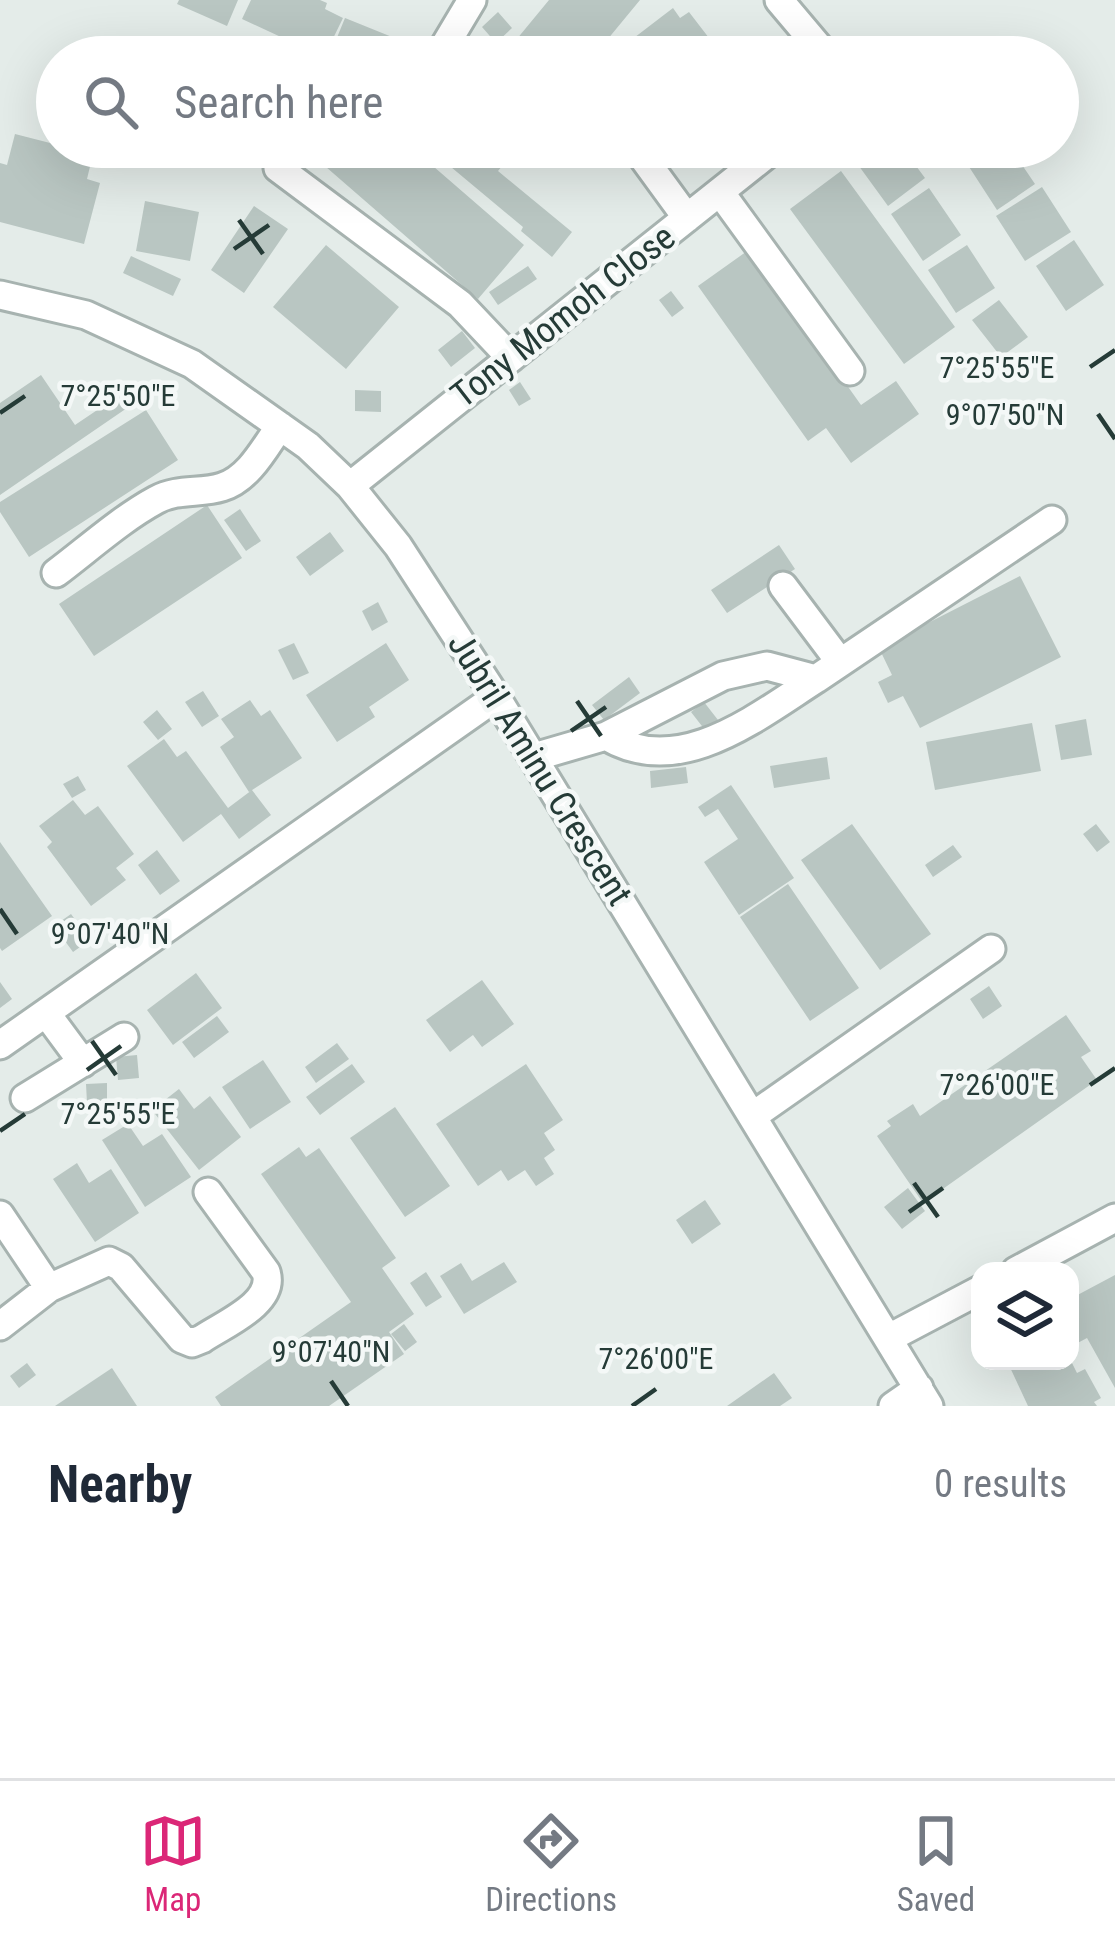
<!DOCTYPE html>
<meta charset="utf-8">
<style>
body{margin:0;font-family:"Roboto Condensed",sans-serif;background:#f6f6f7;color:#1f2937}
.controls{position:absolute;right:36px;bottom:36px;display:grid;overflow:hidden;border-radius:24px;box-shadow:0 12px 48px #0002}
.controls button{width:108px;height:108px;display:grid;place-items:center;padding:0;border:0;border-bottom:3px solid #e0e1e3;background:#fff;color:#1f2937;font:60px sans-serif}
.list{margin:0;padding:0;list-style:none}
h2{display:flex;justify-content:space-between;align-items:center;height:156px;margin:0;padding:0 48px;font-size:51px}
h2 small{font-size:39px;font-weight:400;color:#747a83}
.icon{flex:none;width:66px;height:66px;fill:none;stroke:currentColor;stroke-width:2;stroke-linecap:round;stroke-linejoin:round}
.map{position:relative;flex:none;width:1115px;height:1406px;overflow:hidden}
.search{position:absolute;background:#fff;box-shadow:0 12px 48px #0002;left:36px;right:36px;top:36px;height:132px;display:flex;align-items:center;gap:30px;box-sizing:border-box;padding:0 42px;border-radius:66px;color:#747a83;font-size:45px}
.sheet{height:372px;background:#fff}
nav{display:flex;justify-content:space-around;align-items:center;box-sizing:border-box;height:168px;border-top:3px solid #e0e1e3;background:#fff;font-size:33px;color:#747a83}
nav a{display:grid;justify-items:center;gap:6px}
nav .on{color:#db2777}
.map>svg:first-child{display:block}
.building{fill:#b9c6c2}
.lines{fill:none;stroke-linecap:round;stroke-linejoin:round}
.minor-casing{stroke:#a7b3b0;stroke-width:33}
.minor{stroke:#fff;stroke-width:27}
.ticks{fill:none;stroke:#253b37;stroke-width:4.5}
.labels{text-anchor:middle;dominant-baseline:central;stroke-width:9;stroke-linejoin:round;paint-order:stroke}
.street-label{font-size:36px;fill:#253b37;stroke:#f4f8f7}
.ticks-label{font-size:30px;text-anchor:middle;fill:#253b37;stroke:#f4f8f7;stroke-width:9;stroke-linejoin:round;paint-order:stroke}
</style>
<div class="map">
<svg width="1115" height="1406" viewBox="0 0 1115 1406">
<rect width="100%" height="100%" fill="#e4ece9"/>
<path class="building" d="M179,0H238L227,26L177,4Z
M251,0H320L327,3L325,9L343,18L324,57L242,19Z
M549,0H640L593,57H502Z
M673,8L680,18L689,12L719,51L711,57H609Z
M498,12L512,28L496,43L482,27Z
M345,18L397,39L390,57H329Z
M15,134L93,154L87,179L100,183L84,244L0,222V163L7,165Z
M303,147H411L524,245L478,299Z
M427,147H518L498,171L572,232L552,257L521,231L523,227Z
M675,147H708L686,162Z
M876,147H902L925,178L888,206L856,162Z
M976,147H1010L1035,184L997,210L962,156Z
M841,171L955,327L904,364L790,209Z
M1042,187L1071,232L1025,261L996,216Z
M929,188L961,235L923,261L891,214Z
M145,201L199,212L190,261L136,251Z
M254,206L288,229L244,293L211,270Z
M1074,240L1104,285L1066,311L1036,266Z
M326,245L399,307L346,369L273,307Z
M967,245L995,288L956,313L928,270Z
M750,249L861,405L896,381L919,414L851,463L826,428L808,441L698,286Z
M131,256L181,279L173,296L123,273Z
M528,266L537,279L498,305L489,292Z
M671,291L684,308L672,317L659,300Z
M999,300L1028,337L1001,357L972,320Z
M462,331L475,348L451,367L438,350Z
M41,375L75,425L118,396L127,408L0,495V403Z
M520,382L531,399L519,406L509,390Z
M355,390L381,391V412L355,411Z
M146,410L178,460L29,557L0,512V502Z
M207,505L242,558L94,656L59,604Z
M240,509L261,541L246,551L224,520Z
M330,532L344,551L310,576L296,557Z
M779,545L795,569L727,613L711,590Z
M1020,576L1061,657L920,728L903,696L888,703L878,682L892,675L879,648Z
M378,602L388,622L372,631L362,611Z
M294,643L309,673L293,680L278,650Z
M386,643L409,680L369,707L375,717L337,742L306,695Z
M629,677L640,693L604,720L592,705Z
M203,691L219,716L202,727L185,702Z
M250,700L261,716L270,710L302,758L249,792L220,747L234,737L221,719Z
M704,702L718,720L705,730L691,712Z
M157,710L172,729L158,740L143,722Z
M1086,719L1092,755L1061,760L1055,725Z
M1032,723L1041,771L935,790L926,742Z
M164,739L177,757L186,751L228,808L252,790L271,815L239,839L221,814L183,842L127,766Z
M827,757L830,779L774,788L770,766Z
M686,767L688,783L651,788L650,771Z
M78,776L86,790L72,798L63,784Z
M731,785L794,878L739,915L704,862L738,839L718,809L705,817L698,807Z
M73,800L85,815L98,806L134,854L116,868L126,880L91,906L47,847L52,842L39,826Z
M852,824L931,934L880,970L801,860Z
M1096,824L1110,842L1097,852L1083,834Z
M0,842L52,916L2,951L0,948Z
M953,845L962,857L933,877L925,865Z
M157,850L180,881L160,895L138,865Z
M788,884L859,988L810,1021L740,917Z
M71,914L90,940L73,952L54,926Z
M196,973L222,1008L173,1045L147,1010Z
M482,980L514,1024L482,1047L473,1035L450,1052L426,1020Z
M0,982L12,999L0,1008Z
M989,986L1002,1006L983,1019L970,999Z
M1066,1015L1091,1051L1081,1057L1097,1080L923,1203L877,1136L891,1126L887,1121L913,1104L920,1116Z
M217,1016L229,1032L194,1058L182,1042Z
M337,1043L349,1059L316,1083L305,1067Z
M137,1055L139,1078L118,1080L116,1057Z
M263,1060L291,1102L250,1129L222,1087Z
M352,1064L365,1082L320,1115L306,1097Z
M526,1064L563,1120L544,1133L555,1150L544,1158L554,1174L536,1186L525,1170L508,1181L501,1170L478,1186L436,1124Z
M107,1083V1102L87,1103L86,1084Z
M179,1089L194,1109L210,1096L241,1137L199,1170L152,1110Z
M395,1107L450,1186L405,1217L350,1138Z
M128,1124L143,1146L162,1134L191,1177L145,1207L102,1140Z
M299,1147L306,1157L319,1148L396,1258L382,1268L414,1314L389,1332L404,1354L329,1406H221L215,1397L351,1302L261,1174Z
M77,1163L89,1183L111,1169L139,1213L95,1242L53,1179Z
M908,1188L925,1211L902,1229L884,1207Z
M705,1200L721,1224L692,1244L676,1220Z
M504,1262L517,1282L464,1314L440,1276L461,1263L472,1281Z
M426,1272L442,1297L426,1307L410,1283Z
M1115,1275V1388L1087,1338L1070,1347V1299Z
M404,1324L417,1342L405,1351L391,1334Z
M1007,1361H1071L1077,1373L1085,1369L1101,1398L1094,1402L1097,1406H1028Z
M27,1363L36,1375L19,1388L10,1376Z
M112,1368L137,1406H55Z
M774,1373L792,1398L780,1406H727Z"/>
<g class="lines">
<g class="minor-casing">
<path id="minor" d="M779,0L827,57
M438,57L472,0
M649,147L644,159L687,218
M278,168L460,304L511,358
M720,192L850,371
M0,295L86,315L192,364L308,446L350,486L398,546L496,697L929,1406
M350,486L776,147
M56,573C88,549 121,519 156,500C178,488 200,494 222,487C249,479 265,447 280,426
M783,586L840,662
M606,736C679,780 755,718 816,679
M534,757L606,736L723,676L767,666L816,679L1052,520
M46,1013L83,1063
M0,1045L496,697
M25,1098L124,1037
M754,1115L991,949
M0,1215L49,1288L0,1326
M1016,1271L1115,1218
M49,1288L109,1261L121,1267L182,1339L192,1343L202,1339C224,1324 276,1303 266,1272L208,1192
M889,1338L980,1290
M893,1406L919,1388"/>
</g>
<use href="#minor" class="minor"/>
</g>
<path class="ticks" d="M239,220L263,254M234,249L269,225M1090,367L1115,350M0,413L25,396M1098,414L1115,439M577,701L601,736M571,731L606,707M0,909L17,934M92,1041L116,1075M87,1070L121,1046M1090,1085L1115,1068M0,1131L25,1114M914,1183L938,1217M909,1212L943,1188M331,1381L348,1406M632,1406L656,1389"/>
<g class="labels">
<g class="street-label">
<text transform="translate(563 316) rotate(-38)">Tony Momoh Close</text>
<text transform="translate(540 769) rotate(58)">Jubril Aminu Crescent</text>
</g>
</g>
<g class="ticks-label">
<text x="997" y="378">7°25'55"E</text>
<text x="118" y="406">7°25'50"E</text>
<text x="1005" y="425">9°07'50"N</text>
<text x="110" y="944">9°07'40"N</text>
<text x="997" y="1095">7°26'00"E</text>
<text x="118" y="1124">7°25'55"E</text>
<text x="331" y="1362">9°07'40"N</text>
<text x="656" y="1369">7°26'00"E</text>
</g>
</svg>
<div class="controls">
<button><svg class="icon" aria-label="layers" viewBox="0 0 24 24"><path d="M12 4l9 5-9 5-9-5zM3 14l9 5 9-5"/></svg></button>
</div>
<div class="search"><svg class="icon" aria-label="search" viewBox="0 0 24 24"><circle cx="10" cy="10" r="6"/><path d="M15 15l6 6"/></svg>Search here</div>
</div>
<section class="sheet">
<h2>Nearby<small>0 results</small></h2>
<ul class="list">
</ul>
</section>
<nav>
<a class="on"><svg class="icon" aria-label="map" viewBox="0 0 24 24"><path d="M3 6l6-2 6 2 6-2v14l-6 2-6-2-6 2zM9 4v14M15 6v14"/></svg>Map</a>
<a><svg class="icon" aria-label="directions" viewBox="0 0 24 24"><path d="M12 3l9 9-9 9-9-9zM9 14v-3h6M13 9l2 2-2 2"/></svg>Directions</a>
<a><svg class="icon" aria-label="saved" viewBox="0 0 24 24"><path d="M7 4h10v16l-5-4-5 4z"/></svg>Saved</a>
</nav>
